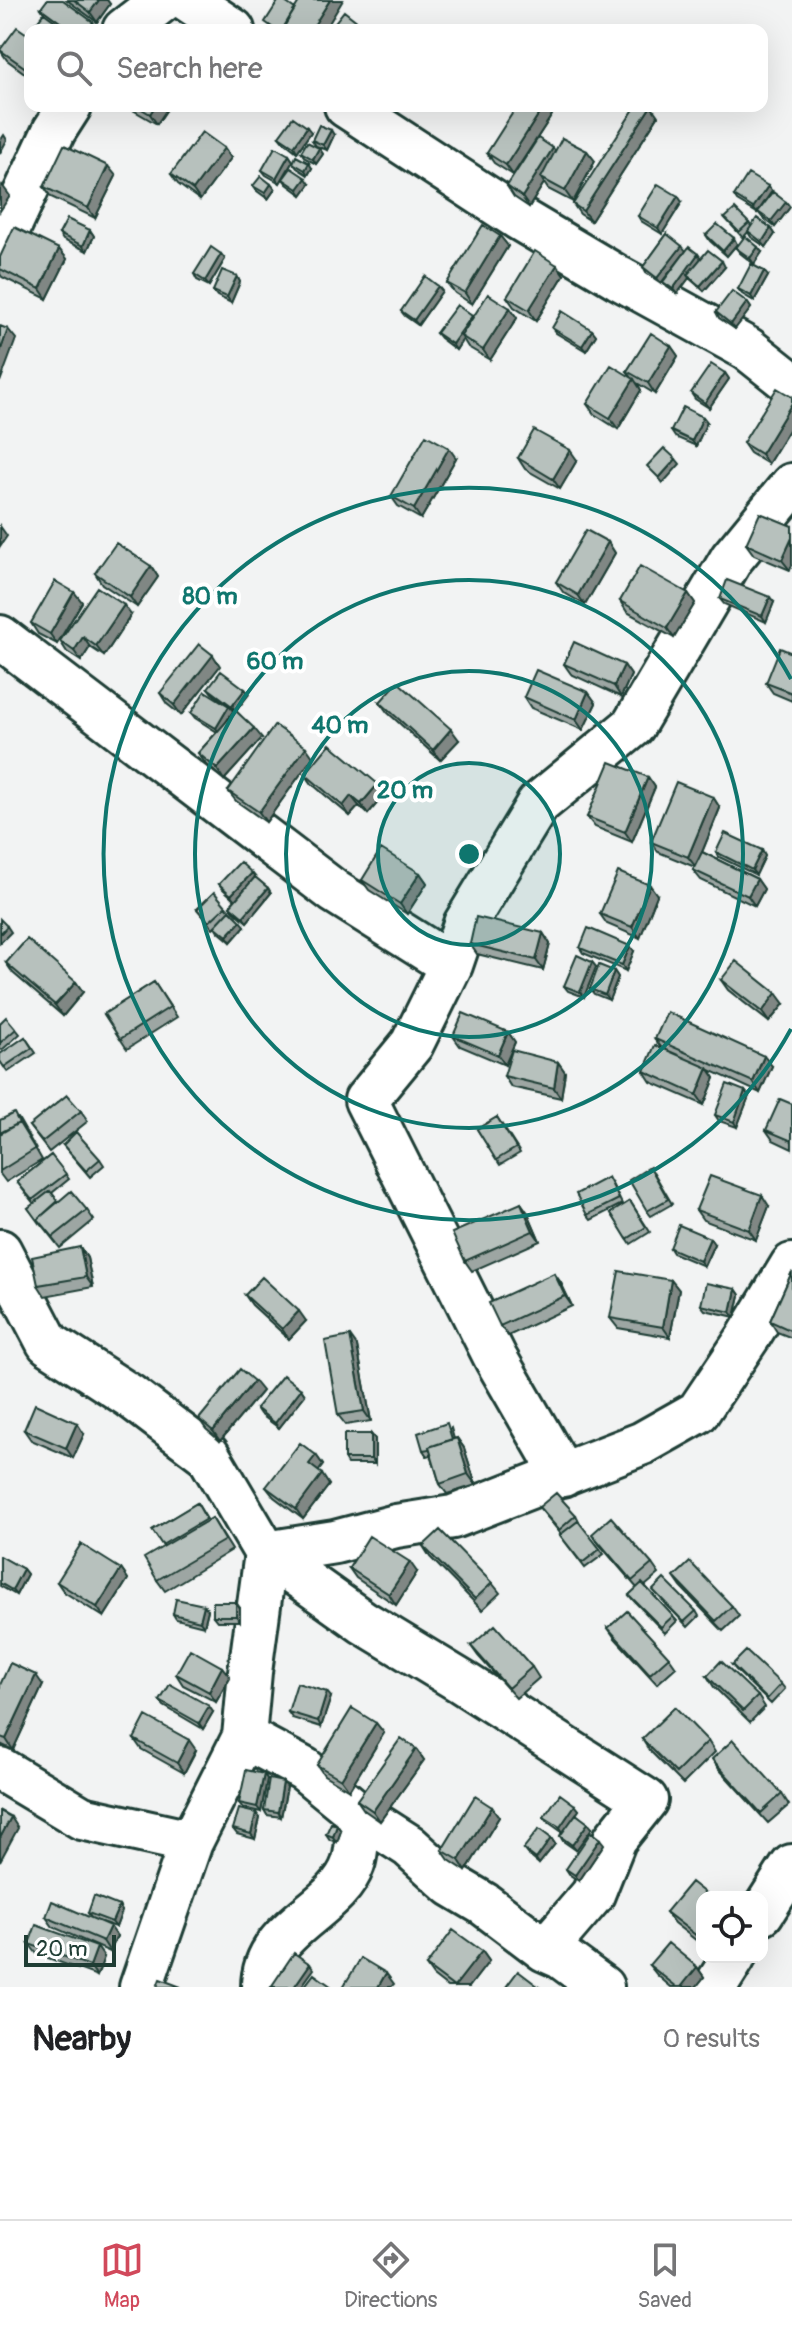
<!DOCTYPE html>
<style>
body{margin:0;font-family:Pangolin,sans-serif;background:#f2f2f2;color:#202124}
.controls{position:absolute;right:24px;bottom:24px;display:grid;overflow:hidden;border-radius:16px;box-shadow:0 8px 32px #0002}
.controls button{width:72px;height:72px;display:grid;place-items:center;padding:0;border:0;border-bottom:2px solid #e0e0e0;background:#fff;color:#202124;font:40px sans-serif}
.scale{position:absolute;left:24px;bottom:20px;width:92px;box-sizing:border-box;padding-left:8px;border:4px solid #1f3d34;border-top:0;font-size:22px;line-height:28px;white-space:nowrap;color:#1f3d34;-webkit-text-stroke:6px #fff;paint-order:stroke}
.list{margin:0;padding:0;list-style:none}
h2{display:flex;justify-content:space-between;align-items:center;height:104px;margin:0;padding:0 32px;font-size:34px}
h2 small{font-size:26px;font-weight:400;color:#757577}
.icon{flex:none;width:44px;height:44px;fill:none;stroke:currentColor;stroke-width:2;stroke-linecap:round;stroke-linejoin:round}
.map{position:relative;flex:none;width:792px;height:1987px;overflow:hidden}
.search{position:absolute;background:#fff;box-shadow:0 8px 32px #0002;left:24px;right:24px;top:24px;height:88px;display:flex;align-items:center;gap:20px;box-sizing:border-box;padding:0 28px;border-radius:16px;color:#757577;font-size:30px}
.sheet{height:232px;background:#fff}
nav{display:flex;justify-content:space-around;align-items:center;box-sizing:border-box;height:112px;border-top:2px solid #e0e0e0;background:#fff;font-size:22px;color:#757577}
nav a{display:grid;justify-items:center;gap:4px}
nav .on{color:#d1495b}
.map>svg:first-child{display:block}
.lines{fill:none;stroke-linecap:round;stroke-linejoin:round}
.minor-casing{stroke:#1f3d34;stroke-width:48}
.minor{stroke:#fff;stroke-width:42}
.wall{fill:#9da6a3;stroke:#1f3d34;stroke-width:2;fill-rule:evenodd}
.shaded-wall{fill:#808784;stroke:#1f3d34;stroke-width:2}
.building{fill:#b7c1bd;stroke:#1f3d34;stroke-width:2}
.ring{fill:none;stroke:#0f766e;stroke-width:4}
.centre{fill:#0f766e;stroke:#fff;stroke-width:4}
.ring-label{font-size:24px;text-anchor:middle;font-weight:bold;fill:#0f766e;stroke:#fff;stroke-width:8;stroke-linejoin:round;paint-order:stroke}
</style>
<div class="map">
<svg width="792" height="1987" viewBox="0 0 792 1987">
<rect width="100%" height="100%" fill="#f2f3f3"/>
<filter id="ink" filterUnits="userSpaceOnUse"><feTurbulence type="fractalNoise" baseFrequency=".0125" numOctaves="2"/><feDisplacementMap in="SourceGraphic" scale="16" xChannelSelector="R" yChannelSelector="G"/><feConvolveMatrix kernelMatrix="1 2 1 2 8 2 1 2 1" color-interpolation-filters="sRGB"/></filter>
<g filter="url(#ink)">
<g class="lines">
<g class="minor-casing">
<path id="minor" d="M188,0L233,30
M124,30L163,0
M346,106L518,218L619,278L748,349L792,384
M0,247L54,131L70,106
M0,637L335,892L451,965L412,1044L366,1100L496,1359L563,1475
M451,965L465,924L538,804L633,726L732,558L792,485
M0,1251L48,1343L130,1396L208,1455L266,1553L250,1672L244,1737L191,1842L141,1987
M266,1553L363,1622L462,1682L646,1800L615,1839L593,1894L545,1950
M266,1553L335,1542L396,1526L453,1517L643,1443L698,1412L749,1336L792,1265
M244,1737L304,1769L359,1814L409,1846L452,1885L484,1904L545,1950L561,1957L602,1987
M0,1769L82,1818L191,1842
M762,1913L792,1866
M263,1987C263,1926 337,1912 353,1864C358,1850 357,1830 359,1814
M715,1987L734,1957"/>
</g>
<use href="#minor" class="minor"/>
</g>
<path class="wall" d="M67,0H107L110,4L97,22Z
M41,8L97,28L95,30H33L32,28L44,13Z
M30,36V77L7,60L0,50Z
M126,106H169L157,124Z
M552,115L513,175L494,163L487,153Z
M658,116L591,221L580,214L573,204Z
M311,132L297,152L283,141L279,136Z
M334,135L327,150L316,146L312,140Z
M319,148L323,154L316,164L305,158L301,152Z
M555,151H587L595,161L573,202L548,189L544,183L529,207L514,197L507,186Z
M289,155L293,161L280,183L266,175L262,170Z
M231,158L200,200L178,184L171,174Z
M293,163L312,168L308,175L297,168Z
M116,176L95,218L51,197L44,187Z
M283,179L310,184L302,195L287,184Z
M253,186L275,189L268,199L257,191Z
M772,191L758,212L786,202L790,207L775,227L762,217L758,212L757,213L737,201L734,196Z
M682,202L662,234L641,221L638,216Z
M725,218L749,223L751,226L771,228L775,234L766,247L751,237L748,232L743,238Z
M90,230L94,236L87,251L63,240L59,234Z
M667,234L661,283L646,273L643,267Z
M706,235L737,244L727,256L710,241Z
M500,236L508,246L472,304L455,293L447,283Z
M736,248L762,252L754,264L740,253Z
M59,249L67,259L47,299L2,277L0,274V257Z
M221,254L225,259L209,286L197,280L194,274Z
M698,254L701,258L725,267L704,291L689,278L677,294L667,287L663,282Z
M564,275L536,321L514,307L507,297Z
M237,276L240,282L231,303L217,296L213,291Z
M768,276L754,301L742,294L738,289Z
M442,291L418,325L405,316L401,311Z
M747,302L751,308L735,329L719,318L716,312Z
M510,308L517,318L490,360L468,347L463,339L456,350L440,338L436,333L472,316L473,318Z
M552,328L592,330L596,335L586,351L556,333Z
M671,346L678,356L655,394L637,383L641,390L618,429L594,414L587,404L632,378L627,371Z
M725,373L729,379L709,408L695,399L691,393Z
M792,397V425L768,464L750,453L743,443Z
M703,417L707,422L696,446L675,437L671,431Z
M456,458L421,519L398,506L391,496Z
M518,458L577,460L560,489L525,469Z
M792,526L790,570L754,555L746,544Z
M608,542L615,553L585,605L563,592L556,582Z
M151,566L158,577L137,607L102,584L95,573Z
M74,592L82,602L57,644L38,634L31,623Z
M688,593L695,603L674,638L627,612L620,601Z
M720,599L774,602L766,622L724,604Z
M131,615L104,656L90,647L81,661L67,652L60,641Z
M792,653V701L773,693L766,683Z
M564,664L624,665L631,675L621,697L571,674Z
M220,666L181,715L167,704L160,693Z
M208,688L245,689L249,694L236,711L262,738L224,780L205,763L198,753L217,732L195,718L191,713L229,706L212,693ZM229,706L236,711L226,722L233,711Z
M588,692L596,703L583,730L531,708L524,697Z
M380,702L459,740L440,760L387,712Z
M313,757L266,822L236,801L228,791Z
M305,774L378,784L385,794L368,814L359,806L350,816L312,784Z
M648,777L655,787L632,842L595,827L587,817Z
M713,797L720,808L702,852L757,879L764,889L755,906L701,880L693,870L695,867L658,852L651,842Z
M716,852L765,856L756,875L719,857Z
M252,873L255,877L268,888L271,893L247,922L234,911L230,906L235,900L223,889L219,884Z
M420,873L427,883L407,914L369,890L362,880Z
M657,895L640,938L607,924L600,914Z
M226,906L245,926L231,942L218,931L215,926L213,928L197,909Z
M543,933L550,944L543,970L477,954L470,944Z
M580,948L634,951L626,971L583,953Z
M592,962L596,967L584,997L568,991L564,986Z
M6,963L76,982L83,992L63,1016L13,973Z
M614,971L618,977L609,1000L594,994L590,989Z
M721,980L784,1004L769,1022L728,990Z
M154,982L177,1017L127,1049L104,1014Z
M0,1023L16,1029L20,1034L2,1050L0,1048Z
M508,1032L515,1042L505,1065L460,1046L453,1036Z
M25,1037L36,1053L8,1072L0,1061Z
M655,1039L772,1066L760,1093L710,1070L715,1078L704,1105L651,1082L644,1071L661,1047Z
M558,1062L565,1072L561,1098L511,1087L504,1076Z
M745,1091L749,1096L737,1127L719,1121L715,1115Z
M792,1104V1149L773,1140L766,1130Z
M81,1111L88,1121L49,1152L29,1126Z
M497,1117L520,1153L500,1165L477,1129Z
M18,1118L42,1160L6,1182L0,1174V1120Z
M63,1145L100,1159L104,1165L90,1177Z
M51,1155L69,1179L52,1193L58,1201L87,1210L94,1220L60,1248L28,1208L34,1204L17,1182Z
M654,1173L672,1204L651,1216L647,1211Z
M611,1182L622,1204L591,1220L587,1215Z
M630,1201L650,1232L631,1244L611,1213Z
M521,1203L528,1213L540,1241L472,1271L465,1261Z
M769,1206L756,1240L703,1220L696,1210Z
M714,1244L704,1266L673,1253L670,1248Z
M80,1247L87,1258L93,1287L45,1296L38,1285Z
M792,1272V1338L777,1332L770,1321Z
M554,1273L561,1283L572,1306L508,1336L500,1326Z
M671,1280L679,1290L670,1337L618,1328L610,1318Z
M736,1289L740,1295L735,1317L705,1310L701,1305Z
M245,1295L306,1321L289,1339L252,1305Z
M357,1346L371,1421L346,1425L338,1415Z
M301,1389L305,1395L279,1428L260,1414L256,1408Z
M262,1391L220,1441L206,1429L199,1419Z
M451,1428L454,1439L457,1438L464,1448L476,1485L447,1494L440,1484L431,1455L427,1456L423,1450Z
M24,1430L84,1434L73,1458L31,1440Z
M371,1434L375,1439V1464H347L344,1459Z
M316,1455L323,1465L318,1471L329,1485L303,1519L274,1497L266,1487Z
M197,1503L208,1521L212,1518L232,1550L165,1591L157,1580L164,1547L152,1530Z
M539,1507L576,1515L579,1521L578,1522L604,1554L585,1568L560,1535L561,1534Z
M592,1534L652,1564L659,1574L645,1586L677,1621L665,1633L633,1600L629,1595L637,1588L599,1544Z
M423,1546L492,1583L500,1593L482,1610L430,1557Z
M0,1556L23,1569L27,1574L16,1595L0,1586Z
M349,1568L417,1572L396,1605L356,1578Z
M121,1569L128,1579L104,1617L64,1592L57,1582Z
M674,1577L732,1606L739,1616L723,1631L681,1587Z
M653,1590L696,1611L699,1616L688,1627Z
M204,1605L208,1610L204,1626L176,1619L173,1614Z
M240,1608V1621H217L213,1616Z
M608,1628L669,1657L676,1667L657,1684L615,1638Z
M471,1646L532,1667L539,1678L516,1698L478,1656Z
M732,1665L781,1684L785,1689L771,1704L736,1670Z
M222,1667L230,1677L216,1702L183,1685L176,1674Z
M707,1676L758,1696L765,1707L750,1722L714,1687Z
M0,1685H43L13,1750L0,1744Z
M331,1697L321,1727L292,1718L288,1712Z
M160,1701L213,1712L203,1729L164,1706Z
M376,1723L384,1733L349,1790L324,1775L317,1765Z
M134,1739L196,1750L184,1773L141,1749Z
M642,1739L708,1741L715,1752L683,1784L649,1750Z
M416,1749L424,1760L380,1821L364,1810L357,1800Z
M712,1759L782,1794L789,1805L768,1823L719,1769Z
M264,1774L267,1779L261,1812L243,1808L239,1803Z
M287,1787L281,1817L267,1815L264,1810Z
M575,1805L579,1810L576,1814L592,1828L576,1850L563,1841L560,1836L562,1832L548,1822L544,1817Z
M492,1807L499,1817L466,1871L449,1860L442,1850Z
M256,1813L260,1818L255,1839L237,1834L233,1829Z
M337,1825L341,1831L337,1842L330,1840L326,1834Z
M551,1838L555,1844L539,1864L527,1854L523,1849Z
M604,1844L579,1881L570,1875L566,1869Z
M702,1897V1945L674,1923L666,1912Z
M119,1906L122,1911L116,1927L98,1921L117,1936L110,1952L53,1927L46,1917L91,1918L88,1913Z
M29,1944L104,1957L97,1976L37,1954Z
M482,1951L489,1961L469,1987H447L433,1976L426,1966Z
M649,1965L697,1967L704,1977L696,1987H671L657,1975Z"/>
<path class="shaded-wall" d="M99,0H107L110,4L97,22L90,12Z
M330,0H343L325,30H311Z
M93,22L97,28L95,30H87Z
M155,106H169L157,124L150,114Z
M544,106H546L552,115L513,175L506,165Z
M651,106L658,116L591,221L583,211Z
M307,127L311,132L297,152L294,146Z
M331,130L334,135L327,150L323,145Z
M4,135L7,140L0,153V141Z
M224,148L231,158L200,200L193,190Z
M319,148L323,154L316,164L313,159Z
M553,148L561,158L541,178L544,183L529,207L522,197Z
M587,151L595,161L573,202L565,191Z
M289,155L293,161L280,183L276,178Z
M309,163L312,168L308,175L305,170Z
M108,166L116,176L95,218L88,208Z
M306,178L310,184L302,195L298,189Z
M271,184L275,189L268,199L265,193Z
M2,185L10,196L0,211V189Z
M768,186L772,191L757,213L753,208Z
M678,196L682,202L662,234L658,228Z
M786,202L790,207L775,227L771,221Z
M771,228L775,234L766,247L762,242Z
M90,230L94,236L87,251L83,246Z
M500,236L508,246L472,304L465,293Z
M734,238L737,244L727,256L723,251Z
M682,246L686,251L661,283L657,278Z
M758,247L762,252L754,264L750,258Z
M59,249L67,259L47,299L40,289Z
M221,254L225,259L209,286L205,281Z
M698,254L702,260L687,275L689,278L677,294L673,289Z
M722,261L725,267L704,291L700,286Z
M557,265L564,275L536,321L529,310Z
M764,271L768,276L754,301L751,296Z
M237,276L240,282L231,303L227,297Z
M438,286L442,291L418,325L414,320Z
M747,302L751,308L735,329L731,324Z
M510,308L517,318L490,360L483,350Z
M472,316L476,322L461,336L463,339L456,350L452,344Z
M8,329L16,339L0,382V352Z
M592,330L596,335L586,351L582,346Z
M671,346L678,356L655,394L648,383Z
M725,373L729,379L709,408L705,403Z
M634,379L641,390L618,429L610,418Z
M792,403V425L768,464L761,454Z
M703,417L707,422L696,446L692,441Z
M449,448L456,458L421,519L414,509Z
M570,450L577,460L560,489L553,479Z
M676,459L680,464L663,483L659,478Z
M0,526L7,536L0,546Z
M792,538V565L790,570L782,560Z
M608,542L615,553L585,605L578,595Z
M151,566L158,577L137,607L130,597Z
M74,592L82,602L57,644L50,634Z
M688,593L695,603L674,638L667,628Z
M770,597L774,602L766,622L762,616Z
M124,605L131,615L104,656L96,646Z
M83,637L90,647L81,661L74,651Z
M213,655L220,666L181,715L174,705Z
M624,665L631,675L621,697L614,686Z
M245,689L249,694L236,711L232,706Z
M588,692L596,703L583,730L576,720Z
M229,706L233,711L219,733L216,728Z
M254,728L262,738L224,780L217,769Z
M451,729L459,740L440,760L433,750Z
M306,747L313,757L266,822L259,812Z
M648,777L655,787L632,842L625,832Z
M378,784L385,794L368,814L361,804Z
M351,796L359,806L350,816L343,806Z
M713,797L720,808L696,867L688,857Z
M762,850L765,856L756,875L752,870Z
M252,873L256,878L235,900L231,895Z
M420,873L427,883L407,914L400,904Z
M757,879L764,889L755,906L748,896Z
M650,885L657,895L640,938L632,927Z
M268,888L271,893L247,922L243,917Z
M241,921L245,926L231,942L227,936Z
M7,926L11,932L0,943V934Z
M543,933L550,944L543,970L536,960Z
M630,946L634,951L626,971L622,965Z
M592,962L596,967L584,997L580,992Z
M614,971L618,977L609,1000L605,995Z
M76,982L83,992L63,1016L55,1005Z
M776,993L784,1004L769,1022L762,1012Z
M508,1032L515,1042L505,1065L498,1055Z
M764,1056L772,1066L760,1093L753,1082Z
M558,1062L565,1072L561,1098L554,1088Z
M708,1068L715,1078L704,1105L697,1095Z
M745,1091L749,1096L737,1127L734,1122Z
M762,1195L769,1206L756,1240L749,1230Z
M521,1203L528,1213L540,1241L533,1231Z
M710,1238L714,1244L704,1266L700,1261Z
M80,1247L87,1258L93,1287L86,1277Z
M554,1273L561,1283L572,1306L565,1296Z
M671,1280L679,1290L670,1337L663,1327Z
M736,1289L740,1295L735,1317L731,1312Z
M299,1311L306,1321L289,1339L282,1329Z
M350,1336L357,1346L371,1421L364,1411Z
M254,1381L262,1391L220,1441L213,1431Z
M301,1389L305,1395L279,1428L275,1423Z
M77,1423L84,1434L73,1458L66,1448Z
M371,1434L375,1439V1464L371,1459Z
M457,1438L464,1448L476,1485L468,1474Z
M316,1455L323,1465L316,1475L309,1464Z
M322,1474L329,1485L303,1519L296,1509Z
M410,1562L417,1572L396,1605L389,1594Z
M23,1569L27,1574L16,1595L12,1590Z
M121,1569L128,1579L104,1617L97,1607Z
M236,1602L240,1608V1621L236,1616Z
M204,1605L208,1610L204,1626L200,1621Z
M222,1667L230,1677L216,1702L209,1692Z
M36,1675L43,1685L13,1750L6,1739Z
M327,1692L331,1697L321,1727L318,1721Z
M209,1706L213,1712L203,1729L199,1723Z
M376,1723L384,1733L349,1790L341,1779Z
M189,1740L196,1750L184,1773L177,1763Z
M416,1749L424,1760L380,1821L373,1811Z
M264,1774L267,1779L261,1812L257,1807Z
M283,1782L287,1787L281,1817L278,1812Z
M575,1805L579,1810L563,1833L560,1827Z
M492,1807L499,1817L466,1871L459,1860Z
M256,1813L260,1818L255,1839L251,1834Z
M11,1817L18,1828L0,1861V1838Z
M588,1823L592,1828L576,1850L572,1845Z
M337,1825L341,1831L337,1842L333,1837Z
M551,1838L555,1844L539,1864L536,1859Z
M600,1839L604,1844L579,1881L575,1875Z
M119,1906L122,1911L116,1927L112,1922Z
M110,1926L117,1936L110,1952L103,1941Z
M97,1947L104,1957L97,1976L90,1966Z
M482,1951L489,1961L469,1987H454Z
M310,1964L314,1969L301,1987H294Z
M697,1967L704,1977L696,1987H681Z
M386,1973L394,1984L391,1987H378Z"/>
<path class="building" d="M47,0H63L93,22L87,30H71L41,8Z
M74,0H99L90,12Z
M279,0H282L295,9L282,30H276L265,22Z
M300,0H330L311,30H282Z
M344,11L363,26L360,30H329Z
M44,13L67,30H34L32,28Z
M17,27L30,36V71L0,50Z
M137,106H155L150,114Z
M517,106H544L506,165L487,153Z
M636,106H651L583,211L573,204Z
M293,117L307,127L294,146L279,136Z
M319,125L331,130L323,145L312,140Z
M202,132L224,148L193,190L171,174Z
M538,138L553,148L522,197L507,186Z
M562,138L587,151L565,191L541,178Z
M307,142L319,148L313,159L301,152Z
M64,145L108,166L88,208L44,187Z
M275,147L289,155L276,178L262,170Z
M296,156L309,163L305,170L293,163Z
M291,168L306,178L298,189L283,179Z
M748,174L768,186L753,208L734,196Z
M261,176L271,184L265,193L253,186Z
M658,184L678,196L658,228L638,216Z
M773,192L786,202L771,221L758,212Z
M735,209L749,223L739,232L725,218Z
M757,218L771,228L762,242L748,231Z
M67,219L90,230L83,246L59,234Z
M717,224L734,238L723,251L706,235Z
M483,225L500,236L465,293L447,283Z
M14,227L59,249L40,289L0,269V257Z
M667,234L682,246L657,278L643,267Z
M745,236L758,247L750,258L736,248Z
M211,247L221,254L205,281L194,274Z
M689,247L698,254L673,289L663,282Z
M708,250L722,261L700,286L687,275Z
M535,251L557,265L529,310L507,297Z
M751,264L764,271L751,296L738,289Z
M222,270L237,276L227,297L213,291Z
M425,276L438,286L414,320L401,311Z
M732,291L747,302L731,324L716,312Z
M488,294L510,308L483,350L461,336Z
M457,305L472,316L452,344L436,333Z
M562,311L592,330L582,346L552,328Z
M0,326L8,329L0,352Z
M651,333L671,346L648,383L627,371Z
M711,364L725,373L705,403L691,393Z
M611,365L634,379L610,418L587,404Z
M777,388L792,397V403L761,454L743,443Z
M683,407L703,417L692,441L671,431Z
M534,430L570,450L553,479L518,458Z
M426,435L449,448L414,509L391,496Z
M664,448L676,459L659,478L647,466Z
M760,513L792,526V538L782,560L746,544Z
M586,530L608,542L578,595L556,582Z
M116,543L151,566L130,597L95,573Z
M640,566L688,593L667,628L620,601Z
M727,580L770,597L762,616L720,599Z
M55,581L74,592L50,634L31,623Z
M97,587L124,605L96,646L83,637L74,651L60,641Z
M574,642L624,665L614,686L564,664Z
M199,644L213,655L174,705L160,693Z
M780,648L792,653V693L766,683Z
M536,670L588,692L576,720L524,697Z
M221,671L245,689L232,706L208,688Z
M398,682L451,729L433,750L380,702Z
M205,691L229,706L216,728L191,713Z
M236,711L254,728L217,769L198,753Z
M275,725L306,747L259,812L228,791Z
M330,744L378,784L361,804L351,796L343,806L305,774Z
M610,762L648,777L625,832L587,817Z
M676,782L713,797L688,857L651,842Z
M725,833L762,850L752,870L716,852Z
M381,849L420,873L400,904L362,880Z
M702,852L757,879L748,896L693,870Z
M240,862L252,873L231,895L219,884Z
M618,872L650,885L632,927L600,914Z
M255,877L268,888L243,917L230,906Z
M214,892L226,906L209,922L197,909Z
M230,910L241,921L227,936L215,926Z
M476,917L543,933L536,960L470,944Z
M0,919L7,926L0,934Z
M588,928L630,946L622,965L580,948Z
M27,939L76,982L55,1005L6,963Z
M577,955L592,962L580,992L564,986Z
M736,961L776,993L762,1012L721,980Z
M599,965L614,971L605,995L590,989Z
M154,982L170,1007L120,1039L104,1014Z
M667,1012L764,1056L753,1082L655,1039Z
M463,1013L508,1032L498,1055L453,1036Z
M6,1017L16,1029L0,1043V1023Z
M25,1037L32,1048L4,1067L0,1061V1054Z
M655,1045L708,1068L697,1095L644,1071Z
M512,1050L558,1062L554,1088L504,1076Z
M727,1084L745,1091L734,1122L715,1115Z
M67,1095L81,1111L42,1142L29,1126Z
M780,1099L792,1104V1141L766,1130Z
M14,1113L19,1123L0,1133V1120Z
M497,1117L516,1148L496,1160L477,1129Z
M19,1123L35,1149L0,1171V1134Z
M76,1132L100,1159L86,1171L63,1145Z
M51,1155L66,1174L32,1200L17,1182Z
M650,1167L668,1199L647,1211L629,1180Z
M710,1176L762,1195L749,1230L696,1210Z
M608,1177L619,1199L587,1215L576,1194Z
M50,1191L58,1201L38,1219V1222L28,1208Z
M71,1191L87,1210L53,1237L38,1219Z
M630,1201L646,1227L627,1239L611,1213Z
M521,1203L533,1231L465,1261L452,1233Z
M679,1225L710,1238L700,1261L670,1248Z
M80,1247L86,1277L38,1285L32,1257Z
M619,1271L671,1280L663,1327L610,1318Z
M792,1272V1331L770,1321Z
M554,1273L565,1296L500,1326L489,1303Z
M262,1277L299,1311L282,1329L245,1295Z
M706,1283L736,1289L731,1312L701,1305Z
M350,1336L364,1411L338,1415L325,1341Z
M240,1369L254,1381L213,1431L199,1419Z
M283,1375L301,1389L275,1423L256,1408Z
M35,1404L77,1423L66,1448L24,1430Z
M447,1423L452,1439L429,1447V1449L423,1450L418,1433Z
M344,1434H371V1459H344Z
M457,1438L468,1474L440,1484L429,1447Z
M300,1443L316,1455L309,1464L322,1474L296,1509L266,1487Z
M556,1493L576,1515L559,1530L539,1507Z
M197,1503L206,1519L162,1545L152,1530Z
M611,1517L652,1564L632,1581L592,1534Z
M212,1518L225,1540L157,1580L144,1558Z
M578,1521L600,1549L582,1563L560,1535Z
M440,1530L492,1583L475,1599L423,1546Z
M369,1536L410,1562L389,1594L349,1568Z
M81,1544L121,1569L97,1607L57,1582Z
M0,1556L23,1569L12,1590L0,1583Z
M690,1562L732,1606L716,1621L674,1577Z
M664,1579L696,1611L684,1622L653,1590Z
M642,1583L673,1616L661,1627L629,1595Z
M176,1599L204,1605L200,1621L173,1614Z
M213,1602H236V1616H213Z
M627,1611L669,1657L650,1674L608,1628Z
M495,1625L532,1667L508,1688L471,1646Z
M190,1649L222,1667L209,1692L176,1674Z
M746,1651L781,1684L767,1699L732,1665Z
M721,1661L758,1696L743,1711L707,1676Z
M10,1663L36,1675L6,1739L0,1737V1685Z
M297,1683L327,1692L318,1721L288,1712Z
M170,1684L209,1706L199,1723L160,1701Z
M675,1707L708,1741L676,1773L642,1739Z
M352,1708L376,1723L341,1779L317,1765Z
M146,1716L189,1740L177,1763L134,1739Z
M401,1738L416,1749L373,1811L357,1800Z
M733,1740L782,1794L761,1813L712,1759Z
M246,1770L264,1774L257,1807L239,1803Z
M269,1779L283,1782L278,1812L264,1810Z
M560,1794L575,1805L560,1827L544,1817Z
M475,1796L492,1807L459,1860L442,1850Z
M239,1809L256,1813L251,1834L233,1829Z
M0,1811L11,1817L0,1838Z
M576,1814L588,1823L572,1845L560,1836Z
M331,1823L337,1825L333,1837L326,1834Z
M539,1829L551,1838L536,1859L523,1849Z
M591,1832L600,1839L575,1875L566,1869Z
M691,1882L710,1897H702V1940L666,1912Z
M94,1896L119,1906L112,1922L88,1913Z
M52,1901L110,1926L103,1941L46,1917Z
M36,1925L97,1947L90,1966L29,1944Z
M453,1930L482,1951L454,1987L426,1966Z
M668,1943L697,1967L681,1987H677L649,1965Z
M294,1953L310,1964L294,1987H271Z
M361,1958L386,1973L378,1987H343Z
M518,1971L539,1987H506Z
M314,1974L332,1987H304Z
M160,1979L181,1987H157Z"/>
</g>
<circle cx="469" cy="854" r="91" fill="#0f766e" fill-opacity=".12"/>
<g class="ring">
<circle cx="469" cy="854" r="91"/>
<circle cx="469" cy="854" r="183"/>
<circle cx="469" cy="854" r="274"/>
<path d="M791 1029A366 366 0 1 1 791 679"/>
</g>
<circle cx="469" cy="854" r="12" class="centre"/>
<g class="ring-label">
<text x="210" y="604">80 m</text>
<text x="275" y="669">60 m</text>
<text x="340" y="733">40 m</text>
<text x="405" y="798">20 m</text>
</g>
</svg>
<div class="controls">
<button><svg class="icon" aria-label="locate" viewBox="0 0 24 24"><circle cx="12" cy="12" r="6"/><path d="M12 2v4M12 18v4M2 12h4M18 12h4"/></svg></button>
</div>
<div class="scale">20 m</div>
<div class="search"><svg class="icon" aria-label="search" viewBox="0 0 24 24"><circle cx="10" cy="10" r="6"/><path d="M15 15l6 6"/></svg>Search here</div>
</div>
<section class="sheet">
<h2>Nearby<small>0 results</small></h2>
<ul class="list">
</ul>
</section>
<nav>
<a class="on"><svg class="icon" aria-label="map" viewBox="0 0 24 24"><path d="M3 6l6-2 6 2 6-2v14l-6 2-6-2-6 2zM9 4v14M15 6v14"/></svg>Map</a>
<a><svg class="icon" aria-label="directions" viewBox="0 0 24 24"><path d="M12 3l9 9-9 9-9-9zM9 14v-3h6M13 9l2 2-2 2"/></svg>Directions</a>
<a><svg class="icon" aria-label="saved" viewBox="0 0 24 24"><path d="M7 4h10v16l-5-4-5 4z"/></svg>Saved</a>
</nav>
